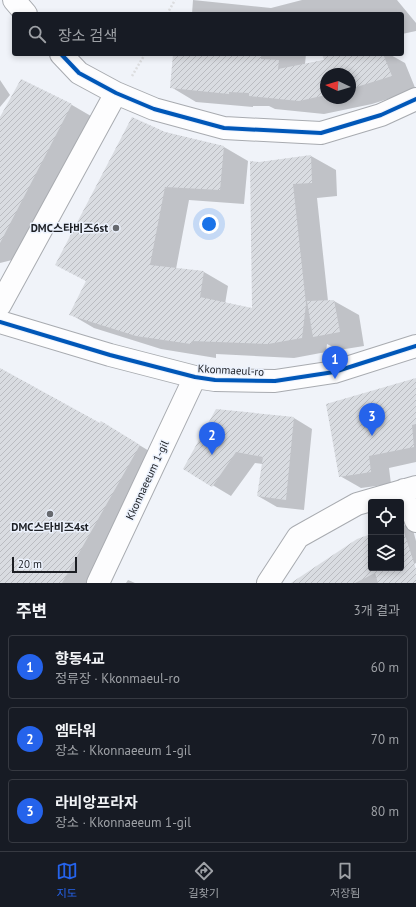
<!DOCTYPE html>
<html lang="ko">
<meta charset="utf-8">
<style>
body{margin:0;font-family:"PT Sans","Noto Sans KR",sans-serif;background:#20242c;color:#f1f3f6}
.controls{position:absolute;right:12px;bottom:12px;display:grid;overflow:hidden;border-radius:4px;box-shadow:0 2px 6px #0003}
.controls button{width:36px;height:36px;display:grid;place-items:center;padding:0;border:0;border-bottom:1px solid #363941;background:#171b24;color:#f1f3f6;font:20px sans-serif}
.compass{position:absolute;left:320px;top:68px;width:36px;height:36px;border-radius:50%;background:#171b24;box-shadow:0 2px 6px #0003;rotate:274deg}
.scale{position:absolute;left:12px;bottom:10px;width:65px;box-sizing:border-box;padding-left:4px;border:2px solid #1b1e23;border-top:0;font-size:11px;line-height:14px;white-space:nowrap;color:#1b1e23;-webkit-text-stroke:3px #ecf2fd;paint-order:stroke}
.you{position:absolute;left:209px;top:224px;width:14px;height:14px;margin:-10px;border:3px solid #fff;border-radius:50%;background:#1a73e8;box-shadow:0 0 0 6px #1a73e833}
.badge{display:grid;place-items:center;width:26px;height:26px;border-radius:50%;background:#2563eb;color:#fff;font-size:13px;font-weight:700}
.pin{position:absolute;translate:-50% -33px;filter:drop-shadow(0 1px 2px #0008)}
.pin::after{content:'';position:absolute;top:21px;width:14px;height:12px;background:inherit;clip-path:polygon(0 0,100% 0,50% 100%)}
.list{margin:0;padding:0;list-style:none}
h2{display:flex;justify-content:space-between;align-items:center;height:52px;margin:0;padding:0 16px;font-size:17px}
h2 small{font-size:13px;font-weight:400;color:#9ea1a6}
.list li{display:grid;grid-template-columns:26px 1fr auto;gap:12px;align-items:center;box-sizing:border-box;height:64px;margin:0 8px 8px;padding:0 8px;border:1px solid #363941;border-radius:4px}
.list b{display:block;font-size:15px;white-space:nowrap}
.list p{margin:0;font-size:13px;white-space:nowrap;color:#9ea1a6}
.list em{font-size:13px;font-style:normal;color:#9ea1a6}
.icon{flex:none;width:22px;height:22px;fill:none;stroke:currentColor;stroke-width:2;stroke-linecap:round;stroke-linejoin:round}
.map{position:relative;flex:none;width:416px;height:583px;overflow:hidden}
.search{position:absolute;background:#171b24;box-shadow:0 2px 6px #0003;left:12px;right:12px;top:12px;height:44px;display:flex;align-items:center;gap:10px;box-sizing:border-box;padding:0 14px;border-radius:4px;color:#9ea1a6;font-size:15px}
.sheet{height:268px;background:#171b24}
nav{display:flex;justify-content:space-around;align-items:center;box-sizing:border-box;height:56px;border-top:1px solid #363941;background:#171b24;font-size:11px;color:#9ea1a6}
nav a{display:grid;justify-items:center;gap:2px}
nav .on{color:#2563eb}
.map>svg:first-child{display:block}
.shadow{fill:#0003;fill-rule:evenodd}
.building{fill:url(#building-hatch)}
.lines{fill:none;stroke-linecap:round;stroke-linejoin:round}
.minor-casing{stroke:#a8abb0;stroke-width:24}
.tertiary-casing{stroke:#a8abb0;stroke-width:24}
.path{stroke:#dcdddf;stroke-width:2.5;stroke-dasharray:2 2;stroke-linecap:butt}
.minor{stroke:#fdfdfe;stroke-width:22}
.tertiary{stroke:#fdfdfe;stroke-width:22}
.cycleway-casing{stroke:#ecf2fd;stroke-width:6}
.cycleway{stroke:#0057b8;stroke-width:4}
.poi-dot{fill:#66696e;stroke:#ecf2fd;stroke-width:1.5}
.labels{text-anchor:middle;dominant-baseline:central;stroke-width:3;stroke-linejoin:round;paint-order:stroke}
.poi-label{font-size:11px;font-weight:bold;fill:#1b1e23;stroke:#ecf2fd;text-anchor:end}
.street-label{font-size:11px;fill:#1b1e23;stroke:#ecf2fd}
</style>
<div class="map">
<svg width="416" height="583" viewBox="0 0 416 583">
<defs>
<pattern id="building-hatch" width="6" height="6" patternUnits="userSpaceOnUse"><rect width="6" height="6" fill="#d9dce1"/><path d="M-1 1l2-2M0 6l6-6M5 7l2-2" fill="none" stroke="#babcc1"/></pattern>
</defs>
<rect width="100%" height="100%" fill="#f0f3f9"/>
<path class="shadow" d="M193,0L271,8L302,0H397L416,23V31L402,34V14H192Z
M174,54H306L305,64L355,54H389L405,63L416,90L372,104L324,114L275,109L269,106H253V107L196,102L171,87ZM326,74H350V98H326Z
M0,80L10,95L0,107Z
M72,105L96,119L24,257L0,263V119Z
M164,132L224,147L248,161L244,204L189,200L176,269L204,272L228,286L225,304L253,309L259,163L311,156L336,170L337,196L317,198L328,301H334L359,315L364,346L339,350L327,344L326,352L294,358L216,354V358L161,349L94,328L70,314Z
M0,378L126,437L164,460L94,583H0Z
M416,379V462L389,468L391,484L361,488L340,476Z
M294,418L312,429L304,510L277,507L258,496L263,464L255,463L231,496L184,468Z
M402,524L413,530L416,541V563L378,583H302L371,535V568H401Z
M128,580L135,583H126Z"/>
<path class="building" d="M173,54H261V59L279,60L278,69L324,60L322,54H383L392,76L350,89V74H326V95L299,101L249,96V93L229,92V94L170,88Z
M21,79L72,104L0,243V117Z
M132,117L165,132L224,146L220,190L165,187L150,265L204,271L200,297L252,308L250,161L259,162L311,155L312,183L293,184L306,304L302,338L268,344L192,341L191,344L136,336L69,315L86,281L55,265Z
M334,300L340,332L313,337L307,301Z
M0,368L100,423L101,421L140,445L62,583H0Z
M416,378V424L412,425L414,447L369,456L371,472L339,477L326,404Z
M216,409L294,417L286,500L257,496L263,457L236,452L212,487L183,469Z
M401,523L416,569V583H378L375,573L355,583H291L357,539L371,534V568H401Z"/>
<g class="lines">
<g class="minor-casing">
<path id="minor" d="M14,0L26,14
M61,54L79,73L116,93L154,109L224,128L321,133L381,115L416,99
M0,305L116,93
M404,490L416,521
M98,583L195,377
M268,583L298,537L357,504L416,487"/>
</g>
<g class="tertiary-casing">
<path id="tertiary" d="M0,322L110,355L195,377L215,380L275,381L334,372L416,346"/>
</g>
<path class="path" d="M167,14L175,0
M132,76L145,54"/>
<use href="#minor" class="minor"/>
<use href="#tertiary" class="tertiary"/>
<g class="cycleway-casing">
<path id="cycleway" d="M61,54L79,73L116,93L154,109L224,128L321,133L381,115L416,99
M0,322L110,355L195,377L215,380L275,381L334,372L416,346"/>
</g>
<use href="#cycleway" class="cycleway"/>
</g>
<g class="poi-dot">
<circle cx="116" cy="228" r="4"/>
<circle cx="50" cy="514" r="4"/>
</g>
<g class="labels">
<g class="poi-label">
<text x="108" y="228">DMC스타비즈6st</text>
<text x="50" y="527" text-anchor="middle">DMC스타비즈4st</text>
</g>
<g class="street-label">
<text transform="translate(231 370) rotate(3)">Kkonmaeul-ro</text>
<text transform="translate(147 480) rotate(-65)">Kkonnaeeum 1-gil</text>
</g>
</g>
</svg>
<div class="controls">
<button><svg class="icon" aria-label="locate" viewBox="0 0 24 24"><circle cx="12" cy="12" r="6"/><path d="M12 2v4M12 18v4M2 12h4M18 12h4"/></svg></button>
<button><svg class="icon" aria-label="layers" viewBox="0 0 24 24"><path d="M12 4l9 5-9 5-9-5zM3 14l9 5 9-5"/></svg></button>
</div>
<svg class="compass" viewBox="-18 -18 36 36"><path d="M0-13l5 13h-10z" fill="#e53935"/><path d="M0 13l5-13h-10z" fill="#9ea1a6"/></svg>
<div class="scale">20 m</div>
<div class="you"></div>
<div class="pin badge" style="left:335px;top:379px">1</div>
<div class="pin badge" style="left:212px;top:455px">2</div>
<div class="pin badge" style="left:372px;top:436px">3</div>
<div class="search"><svg class="icon" aria-label="search" viewBox="0 0 24 24"><circle cx="10" cy="10" r="6"/><path d="M15 15l6 6"/></svg>장소 검색</div>
</div>
<section class="sheet">
<h2>주변<small>3개 결과</small></h2>
<ul class="list">
<li><span class="badge">1</span><div><b>향동4교</b><p>정류장 · Kkonmaeul-ro</p></div><em>60 m</em></li>
<li><span class="badge">2</span><div><b>엠타워</b><p>장소 · Kkonnaeeum 1-gil</p></div><em>70 m</em></li>
<li><span class="badge">3</span><div><b>라비앙프라자</b><p>장소 · Kkonnaeeum 1-gil</p></div><em>80 m</em></li>
</ul>
</section>
<nav>
<a class="on"><svg class="icon" aria-label="map" viewBox="0 0 24 24"><path d="M3 6l6-2 6 2 6-2v14l-6 2-6-2-6 2zM9 4v14M15 6v14"/></svg>지도</a>
<a><svg class="icon" aria-label="directions" viewBox="0 0 24 24"><path d="M12 3l9 9-9 9-9-9zM9 14v-3h6M13 9l2 2-2 2"/></svg>길찾기</a>
<a><svg class="icon" aria-label="saved" viewBox="0 0 24 24"><path d="M7 4h10v16l-5-4-5 4z"/></svg>저장됨</a>
</nav>
